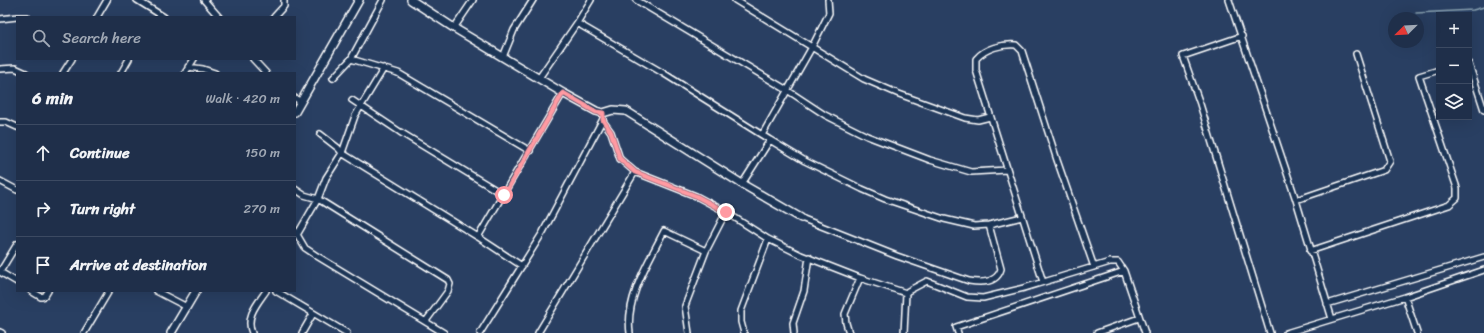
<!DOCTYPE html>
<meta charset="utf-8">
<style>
body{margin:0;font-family:Sriracha,sans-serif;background:#273751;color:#f1f3f6}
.controls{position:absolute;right:12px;top:12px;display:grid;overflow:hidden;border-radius:0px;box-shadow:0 4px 16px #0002}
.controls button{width:36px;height:36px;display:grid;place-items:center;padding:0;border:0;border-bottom:1px solid #3c4a62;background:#1f2f4a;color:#f1f3f6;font:20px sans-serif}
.compass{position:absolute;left:1388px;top:12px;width:36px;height:36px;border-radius:50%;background:#1f2f4a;box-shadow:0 4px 16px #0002;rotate:246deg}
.stop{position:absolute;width:12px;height:12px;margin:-9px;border:3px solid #ff9aa2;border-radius:50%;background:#fff}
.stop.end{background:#ff9aa2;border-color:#fff;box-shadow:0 1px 4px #0008}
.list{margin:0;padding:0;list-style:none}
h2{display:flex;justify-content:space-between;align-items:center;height:52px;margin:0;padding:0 16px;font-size:17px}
h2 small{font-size:13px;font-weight:400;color:#a1a9b5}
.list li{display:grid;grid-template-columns:26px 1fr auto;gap:12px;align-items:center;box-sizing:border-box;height:56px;padding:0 16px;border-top:1px solid #3c4a62}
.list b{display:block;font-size:15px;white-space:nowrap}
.list em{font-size:13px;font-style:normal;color:#a1a9b5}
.icon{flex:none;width:22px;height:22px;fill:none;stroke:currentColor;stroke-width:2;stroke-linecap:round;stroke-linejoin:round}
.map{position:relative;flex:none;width:1484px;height:333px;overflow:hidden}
.search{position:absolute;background:#1f2f4a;box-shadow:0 4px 16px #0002;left:16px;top:16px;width:280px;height:44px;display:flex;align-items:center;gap:10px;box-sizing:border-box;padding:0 14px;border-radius:0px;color:#a1a9b5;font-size:15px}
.panel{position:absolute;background:#1f2f4a;box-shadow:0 4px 16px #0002;left:16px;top:72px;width:280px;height:220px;border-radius:0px}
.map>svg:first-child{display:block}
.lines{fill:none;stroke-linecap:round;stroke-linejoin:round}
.stream{stroke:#8ba4b3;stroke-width:1.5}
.street-casing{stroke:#fff;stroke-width:8}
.secondary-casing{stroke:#fff;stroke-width:10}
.street{stroke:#1d3557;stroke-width:5}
.secondary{stroke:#1d3557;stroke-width:7}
.route{stroke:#ff9aa2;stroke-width:5}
</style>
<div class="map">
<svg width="1484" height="333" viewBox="0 0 1484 333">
<rect width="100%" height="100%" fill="#293f62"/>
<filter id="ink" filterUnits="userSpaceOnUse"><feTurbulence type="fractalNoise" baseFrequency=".025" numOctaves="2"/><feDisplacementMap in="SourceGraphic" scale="8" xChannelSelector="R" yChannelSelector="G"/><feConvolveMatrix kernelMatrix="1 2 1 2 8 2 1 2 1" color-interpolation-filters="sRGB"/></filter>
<g filter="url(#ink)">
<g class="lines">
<path class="stream" d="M1416,13L1473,10L1484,7"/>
<g class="street-casing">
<path id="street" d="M137,0L164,17
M204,0L219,17
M636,0L787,90L825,115L867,136L930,160L971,172L1007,170
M735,0L864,79L899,94L965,118L978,120L990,117
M1229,0L1296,200L1332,319
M18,17H27
M97,17L107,0
M274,17L284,6V0
M0,19L17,17
M577,23L663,73L762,135
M454,28L473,0
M1242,36L1183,56L1200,104L1270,333
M503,57L514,30L533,0
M253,59L266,73
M351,59L398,73L530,151
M1469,64L1484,110
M188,67L203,69L215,73
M0,69L15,68L26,73
M63,73L72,59
M121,73L129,59
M185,73L194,59
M333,78L351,59L383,0
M539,78L577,23L591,0
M295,98L301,102
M352,100L400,132L504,195
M603,121L611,132L620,159L635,172L696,196L726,212L768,239L801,255L860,278L906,293
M0,122H6L17,127
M320,134L338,148L342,153L478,237L522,266
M770,140L805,161L862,189L885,199L944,219L974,226L989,225L1022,217
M0,181L17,190
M742,184L770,140L762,135L812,47L829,13L828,0
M295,189L304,195L318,199L448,280L450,284L448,291L426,321
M1296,200L1384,170L1390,161L1356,54
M801,218L897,256L969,281C981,283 997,283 1001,269L989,225
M295,231L305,248L317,256L444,333
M297,235L318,199L326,178L342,153L355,116L384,68
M478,237L563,93
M1310,251L1449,205L1457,198V188L1419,76L1439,70
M0,272L17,244
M0,272L17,282
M1043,282L976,70V59C985,48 1002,44 1016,45L1022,51L1057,160L1094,267
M31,291L41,297L45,296L48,291
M156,291L187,307
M276,291L347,333
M1405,297L1417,333
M1327,304L1484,257
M0,332L2,333
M84,333L109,291
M252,333C245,317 257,304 266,291
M302,333L313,314
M480,333L543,232L603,119
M538,333L635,172
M630,333C625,298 649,261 664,231L706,251
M689,333L685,306L706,251L726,212
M744,333L741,322V311L768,239
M794,333L793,323L804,291L809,257
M849,333L846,323L845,314L860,278
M904,333L906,293L908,291L927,281L967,297L983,298L1024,288L1110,262H1118L1124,271L1145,333
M958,333L956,327L1124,271
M1097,333L1139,318
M1286,333L1405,297L1484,270"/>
</g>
<g class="secondary-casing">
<path id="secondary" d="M411,0L454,28L563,93L596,111L603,113L613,110L626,111L742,184L801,218
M295,112L359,0
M171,333L196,291"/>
</g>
<use href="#street" class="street"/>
<use href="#secondary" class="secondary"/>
</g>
</g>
<g class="lines" filter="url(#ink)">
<path class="route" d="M504,195L563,93L596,112L603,113V120L611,132L620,159L635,172L696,196L726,212"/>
</g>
</svg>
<div class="controls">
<button>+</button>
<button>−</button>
<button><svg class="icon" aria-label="layers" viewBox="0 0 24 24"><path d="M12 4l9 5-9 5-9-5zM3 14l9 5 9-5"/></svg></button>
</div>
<svg class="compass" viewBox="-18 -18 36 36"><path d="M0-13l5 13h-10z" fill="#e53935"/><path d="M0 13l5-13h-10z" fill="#a1a9b5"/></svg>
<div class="stop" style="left:504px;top:195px"></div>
<div class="stop end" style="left:726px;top:212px"></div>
<div class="search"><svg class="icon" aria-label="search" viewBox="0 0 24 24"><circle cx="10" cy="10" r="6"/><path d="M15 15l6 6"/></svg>Search here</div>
<section class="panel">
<h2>6 min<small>Walk · 420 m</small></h2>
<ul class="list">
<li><svg class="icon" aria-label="ahead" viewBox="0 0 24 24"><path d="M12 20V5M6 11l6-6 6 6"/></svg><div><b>Continue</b></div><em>150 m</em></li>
<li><svg class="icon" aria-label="right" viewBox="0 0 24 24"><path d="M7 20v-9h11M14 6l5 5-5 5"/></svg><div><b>Turn right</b></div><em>270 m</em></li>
<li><svg class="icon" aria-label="arrive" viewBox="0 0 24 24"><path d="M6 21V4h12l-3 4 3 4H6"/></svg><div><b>Arrive at destination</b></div></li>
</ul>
</section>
</div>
